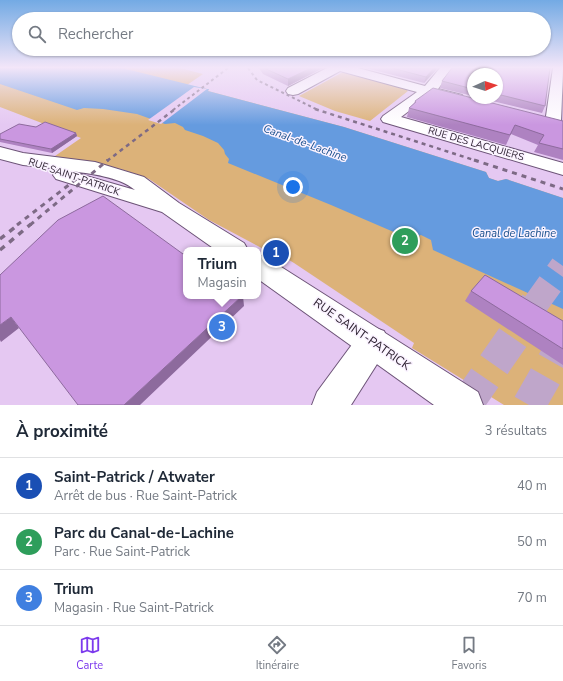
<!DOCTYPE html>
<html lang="fr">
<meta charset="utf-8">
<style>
body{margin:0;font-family:"Nunito Sans",sans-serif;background:#f6f6f7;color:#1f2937}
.compass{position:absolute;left:467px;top:68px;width:36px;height:36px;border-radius:50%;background:#fff;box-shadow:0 1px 3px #0004;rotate:87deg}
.you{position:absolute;left:293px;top:187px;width:14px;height:14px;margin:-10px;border:3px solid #fff;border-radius:50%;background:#1a73e8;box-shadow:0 0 0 6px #1a73e833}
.badge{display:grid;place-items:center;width:26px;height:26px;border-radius:50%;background:#7c3aed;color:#fff;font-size:13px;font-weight:700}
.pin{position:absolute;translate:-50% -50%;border:2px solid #fff;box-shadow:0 1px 4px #0006}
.popup{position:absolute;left:183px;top:247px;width:78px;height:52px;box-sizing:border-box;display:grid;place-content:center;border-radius:8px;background:#fff;filter:drop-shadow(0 1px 3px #0005);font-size:13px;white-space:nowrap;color:#747a83}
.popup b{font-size:15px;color:#1f2937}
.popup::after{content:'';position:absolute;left:50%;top:100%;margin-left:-8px;border:8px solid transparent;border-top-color:#fff}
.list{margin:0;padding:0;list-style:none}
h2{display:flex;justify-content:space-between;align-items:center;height:52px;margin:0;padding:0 16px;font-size:17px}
h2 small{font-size:13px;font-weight:400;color:#747a83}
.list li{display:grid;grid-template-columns:26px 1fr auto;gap:12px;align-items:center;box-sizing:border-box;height:56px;padding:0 16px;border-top:1px solid #e0e1e3}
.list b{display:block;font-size:15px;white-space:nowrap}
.list p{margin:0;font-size:13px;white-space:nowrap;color:#747a83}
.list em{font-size:13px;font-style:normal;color:#747a83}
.icon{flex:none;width:22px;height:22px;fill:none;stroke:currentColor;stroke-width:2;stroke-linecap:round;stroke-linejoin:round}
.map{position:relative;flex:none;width:563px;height:405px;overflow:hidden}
.search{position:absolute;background:#fff;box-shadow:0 1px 3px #0004;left:12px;right:12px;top:12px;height:44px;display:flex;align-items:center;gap:10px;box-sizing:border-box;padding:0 14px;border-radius:22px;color:#747a83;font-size:15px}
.sheet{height:220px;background:#fff}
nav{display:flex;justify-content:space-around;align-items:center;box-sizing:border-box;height:56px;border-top:1px solid #e0e1e3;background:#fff;font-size:11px;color:#747a83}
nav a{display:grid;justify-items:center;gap:2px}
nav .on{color:#7c3aed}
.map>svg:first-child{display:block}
.green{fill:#dcb279}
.water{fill:#659bdf}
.pier{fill:#e5c8f2}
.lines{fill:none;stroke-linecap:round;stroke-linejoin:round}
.major-tunnel-far1{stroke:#bfa6ca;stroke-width:26;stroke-dasharray:26 13;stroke-linecap:butt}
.major-tunnel{stroke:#bfa6ca;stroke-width:33;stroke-dasharray:33 16;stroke-linecap:butt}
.minor-casing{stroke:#6d5478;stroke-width:2}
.major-casing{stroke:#6d5478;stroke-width:2}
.minor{fill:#fff;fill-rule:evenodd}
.major{fill:#fff;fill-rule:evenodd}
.rail-far3{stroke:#7d6a85;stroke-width:2;stroke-dasharray:3 3;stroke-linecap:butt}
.rail-far2{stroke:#7d6a85;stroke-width:2.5;stroke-dasharray:4 4;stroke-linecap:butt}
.rail-far1{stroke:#7d6a85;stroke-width:3;stroke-dasharray:5 5;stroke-linecap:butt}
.rail{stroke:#7d6a85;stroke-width:3.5;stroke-dasharray:6 6;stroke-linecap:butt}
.wall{fill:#ae82c1}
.shaded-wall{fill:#8d6a9d}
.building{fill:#ca97e0;stroke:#8d6a9d}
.labels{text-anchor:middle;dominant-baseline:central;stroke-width:3;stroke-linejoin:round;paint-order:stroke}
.street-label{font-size:10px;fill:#281d2c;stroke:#faf2ff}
.water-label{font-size:11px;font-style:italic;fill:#194f8d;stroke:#faf2ff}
.near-street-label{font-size:12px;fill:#281d2c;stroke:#faf2ff}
</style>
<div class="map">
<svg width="563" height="405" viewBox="0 0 563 405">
<rect width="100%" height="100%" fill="#e5c8f2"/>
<path class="green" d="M0,68H180L203,74L187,85L207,89H209L208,91L344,127L486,172L489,178L498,181L506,179L563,198V405H504L412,348L414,343L294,263L276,252L273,254L209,220L149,179L121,169L55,156L81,138L0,107Z
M343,72L406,88L408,89L407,91H408L370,121L335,111L299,96Z"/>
<path class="water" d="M0,68H122L207,89H209L208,91L344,127L486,172L489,178L498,181L506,179L563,198V309L433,250L431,240L421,235L410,239L331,205L228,163L229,159L225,154L224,150L218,143L203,136L185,130L183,127L175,123L165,124L137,114L103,109L84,108L77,110L0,84Z"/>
<path class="pier" d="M194,87L207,89L161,124L148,120Z"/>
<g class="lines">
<path class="major-tunnel-far1" d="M535,305L563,266"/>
<path class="major-tunnel" d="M466,405L536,304
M529,405L563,345"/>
<g class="minor-casing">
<path id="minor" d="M327,68H358L425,86L440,68H453L438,89L462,95L464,98L462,101L457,102L430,95L401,117L563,163V175L383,122L381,119L383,116L417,92L340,71L298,94L293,95L288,94L286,91L288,88Z
M553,68H563L561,123L559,126L553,128L547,126L545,123Z
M373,327L384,331L389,342L384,353L351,405H312L317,392L362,331Z"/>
</g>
<g class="major-casing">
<path id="major" d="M0,147L23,153L95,162L144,177L179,203L244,243L248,250H216L162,212L56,179L53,175L56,171L61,169L23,165L0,159ZM69,171C89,173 120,177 135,190Z
M258,255L267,258L478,392L483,405H434L258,279Z"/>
</g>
<use href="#minor" class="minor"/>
<use href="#major" class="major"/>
<path class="rail-far3" d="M248,68L257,80L318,110
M173,110L228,68"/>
<path class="rail-far2" d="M315,109L477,161
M107,161L175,109"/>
<path class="rail-far1" d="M474,160L563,189
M17,225L79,177
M30,225L108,160"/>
<path class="rail" d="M0,239L19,224
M0,250L31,224"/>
</g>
<path class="wall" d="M259,68H323L288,86L263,74Z
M366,68H438L424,83Z
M452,68H550L545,106L542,113L480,98H497V74H473V96L440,88L442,81Z
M415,101L563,121V160L534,152L538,145L511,134L506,145L407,117L409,108L414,103Z
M76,133L77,136L52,153L0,142V134Z
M471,291L563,321V365L465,301Z"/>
<path class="shaded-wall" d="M311,68H323L288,86V79Z
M434,68H438L424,83L426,77Z
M76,133L77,136L52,153L51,149Z
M242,296H243L244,306L140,405H124Z
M11,317L19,328L1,342L0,340V325Z"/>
<path class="building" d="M264,68H311L288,79Z
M392,68H434L426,77Z
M452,68H550L545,106L497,94V74H473V89L442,81Z
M433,88L563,121V149L539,143L544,135L515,125L510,135L409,108L416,102L415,101Z
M45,122L76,133L51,149L0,139V134L19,124L36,127Z
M103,196L183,254L186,251V296H242L124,405H78L11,317L0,325V275L58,220Z
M485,275L563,321V349L471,291Z"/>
<linearGradient id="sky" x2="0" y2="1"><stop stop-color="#73aae4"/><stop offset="0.54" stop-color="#f3e6f9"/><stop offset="1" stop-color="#f3e6f9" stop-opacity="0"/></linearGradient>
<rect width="563" height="125" fill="url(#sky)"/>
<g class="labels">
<g class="street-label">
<text transform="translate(476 144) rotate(16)">RUE DES LACQUIERS</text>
<text transform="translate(74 177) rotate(19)">RUE SAINT-PATRICK</text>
</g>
<g class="water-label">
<text transform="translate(305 143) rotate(20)">Canal-de-Lachine</text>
<text x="514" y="233">Canal de Lachine</text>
</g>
<g class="near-street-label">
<text transform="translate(362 334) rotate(35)">RUE SAINT-PATRICK</text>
</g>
</g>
</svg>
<svg class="compass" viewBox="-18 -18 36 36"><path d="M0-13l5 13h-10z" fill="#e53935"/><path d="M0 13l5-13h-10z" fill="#747a83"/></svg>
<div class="you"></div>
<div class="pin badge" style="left:276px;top:253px;background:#1a4fb4">1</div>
<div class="pin badge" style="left:405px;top:241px;background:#2e9e5b">2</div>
<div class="pin badge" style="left:222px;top:327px;background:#3f7fe0">3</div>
<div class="popup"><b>Trium</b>Magasin</div>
<div class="search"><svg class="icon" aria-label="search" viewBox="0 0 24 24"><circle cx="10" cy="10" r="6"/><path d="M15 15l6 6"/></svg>Rechercher</div>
</div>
<section class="sheet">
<h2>À proximité<small>3 résultats</small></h2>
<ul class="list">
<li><span class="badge" style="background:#1a4fb4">1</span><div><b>Saint-Patrick / Atwater</b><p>Arrêt de bus · Rue Saint-Patrick</p></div><em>40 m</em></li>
<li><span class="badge" style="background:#2e9e5b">2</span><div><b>Parc du Canal-de-Lachine</b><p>Parc · Rue Saint-Patrick</p></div><em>50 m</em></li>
<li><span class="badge" style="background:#3f7fe0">3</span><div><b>Trium</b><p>Magasin · Rue Saint-Patrick</p></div><em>70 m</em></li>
</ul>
</section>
<nav>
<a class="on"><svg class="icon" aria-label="map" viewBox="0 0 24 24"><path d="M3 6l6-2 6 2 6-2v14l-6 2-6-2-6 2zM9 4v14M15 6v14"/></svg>Carte</a>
<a><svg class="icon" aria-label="directions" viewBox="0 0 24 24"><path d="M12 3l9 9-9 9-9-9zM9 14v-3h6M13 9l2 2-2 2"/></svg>Itinéraire</a>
<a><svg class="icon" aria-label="saved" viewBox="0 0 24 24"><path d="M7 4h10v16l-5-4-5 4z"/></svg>Favoris</a>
</nav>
